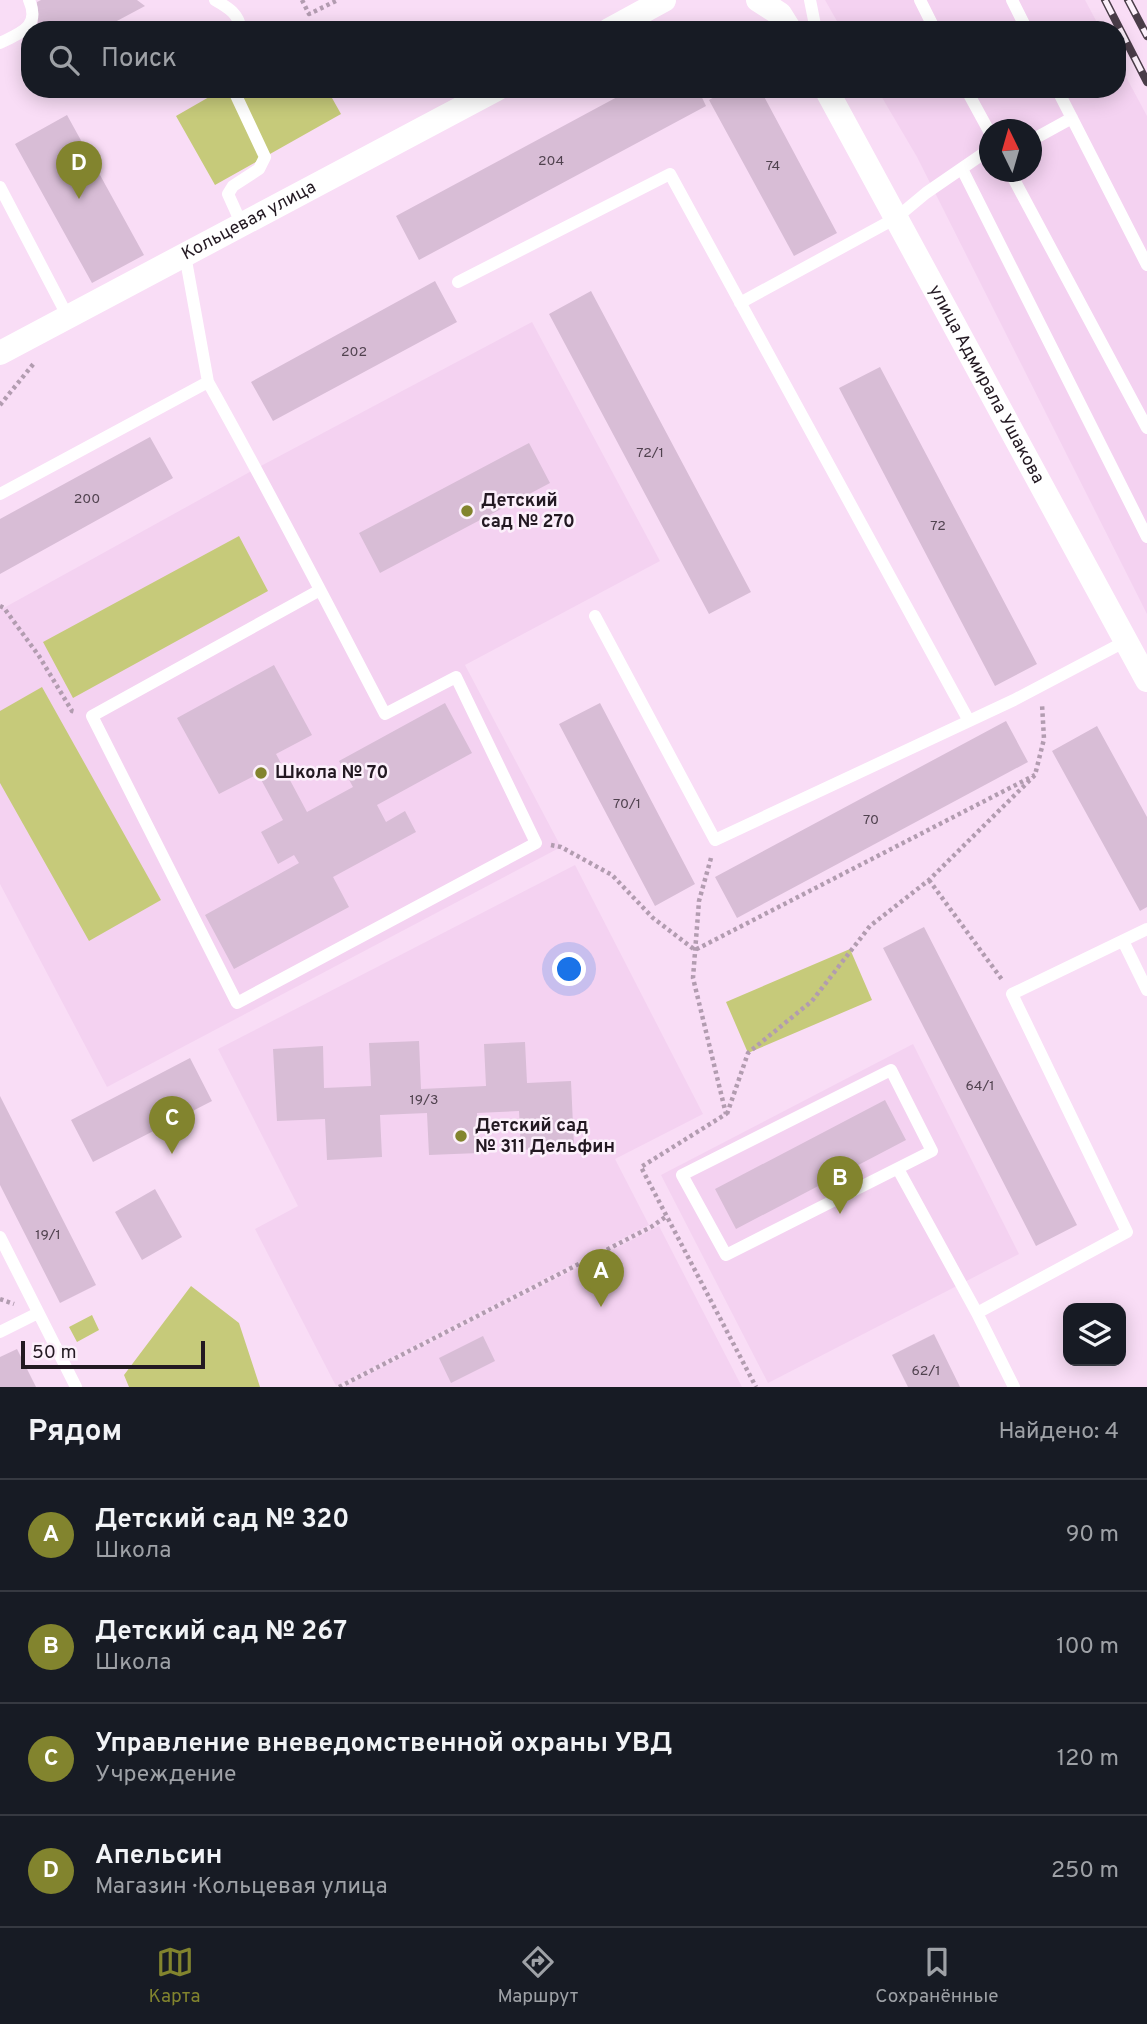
<!DOCTYPE html>
<html lang="ru">
<meta charset="utf-8">
<style>
body{margin:0;font-family:Overpass,sans-serif;background:#242831;color:#f1f3f6}
.controls{position:absolute;right:21px;bottom:21px;display:grid;overflow:hidden;border-radius:14px;box-shadow:0 4px 18px #0003}
.controls button{width:63px;height:63px;display:grid;place-items:center;padding:0;border:0;border-bottom:2px solid #363941;background:#171b24;color:#f1f3f6;font:35px sans-serif}
.compass{position:absolute;left:979px;top:119px;width:63px;height:63px;border-radius:50%;background:#171b24;box-shadow:0 4px 18px #0003;rotate:355deg}
.scale{position:absolute;left:21px;bottom:18px;width:184px;box-sizing:border-box;padding-left:7px;border:4px solid #231922;border-top:0;font-size:19px;line-height:24px;white-space:nowrap;color:#231922;-webkit-text-stroke:5px #fcf0fb;paint-order:stroke}
.you{position:absolute;left:570px;top:970px;width:24px;height:24px;margin:-18px;border:5px solid #fff;border-radius:50%;background:#1a73e8;box-shadow:0 0 0 10px #1a73e833}
.badge{display:grid;place-items:center;width:46px;height:46px;border-radius:50%;background:#82842e;color:#fff;font-size:23px;font-weight:700}
.pin{position:absolute;translate:-50% -58px;filter:drop-shadow(0 2px 4px #0008)}
.pin::after{content:'';position:absolute;top:37px;width:24px;height:21px;background:inherit;clip-path:polygon(0 0,100% 0,50% 100%)}
.list{margin:0;padding:0;list-style:none}
h2{display:flex;justify-content:space-between;align-items:center;height:91px;margin:0;padding:0 28px;font-size:30px}
h2 small{font-size:23px;font-weight:400;color:#9ea1a6}
.list li{display:grid;grid-template-columns:46px 1fr auto;gap:21px;align-items:center;box-sizing:border-box;height:112px;padding:0 28px;border-top:2px solid #363941}
.list b{display:block;font-size:26px;white-space:nowrap}
.list p{margin:0;font-size:23px;white-space:nowrap;color:#9ea1a6}
.list em{font-size:23px;font-style:normal;color:#9ea1a6}
.icon{flex:none;width:38px;height:38px;fill:none;stroke:currentColor;stroke-width:2;stroke-linecap:round;stroke-linejoin:round}
.map{position:relative;flex:none;width:1147px;height:1387px;overflow:hidden}
.search{position:absolute;background:#171b24;box-shadow:0 4px 18px #0003;left:21px;right:21px;top:21px;height:77px;display:flex;align-items:center;gap:18px;box-sizing:border-box;padding:0 24px;border-radius:28px;color:#9ea1a6;font-size:26px}
.sheet{height:539px;background:#171b24}
nav{display:flex;justify-content:space-around;align-items:center;box-sizing:border-box;height:98px;border-top:2px solid #363941;background:#171b24;font-size:19px;color:#9ea1a6}
nav a{display:grid;justify-items:center;gap:4px}
nav .on{color:#82842e}
.map>svg:first-child{display:block}
.built{fill:#f4d2f1;fill-rule:evenodd}
.green{fill:#c6ca7a}
.building{fill:#d8bdd6}
.lines{fill:none;stroke-linecap:round;stroke-linejoin:round}
.path{stroke:#b29cb0;stroke-width:4.5;stroke-dasharray:3.5 3.5;stroke-linecap:butt}
.service{stroke:#fff;stroke-width:12}
.minor{stroke:#fff;stroke-width:24}
.rail-casing{stroke:#4a3d49;stroke-width:8}
.rail{stroke:#fcf0fb;stroke-width:5;stroke-dasharray:16;stroke-linecap:butt}
.poi-dot{fill:#82842e;stroke:#fcf0fb;stroke-width:2.5}
.labels{text-anchor:middle;dominant-baseline:central;stroke-width:5;stroke-linejoin:round;paint-order:stroke}
.number-label{font-size:14px;fill:#50424f}
.street-label{font-size:18px;fill:#231922;stroke:#fcf0fb}
.poi-label{font-size:18px;font-weight:bold;fill:#231922;stroke:#fcf0fb;text-anchor:start}
</style>
<div class="map">
<svg width="1147" height="1387" viewBox="0 0 1147 1387">
<rect width="100%" height="100%" fill="#f9ddf6"/>
<path class="built" d="M825,0H1085L1101,30H842Z
M1117,60L1147,116V614L917,157L877,89H1117ZM990,130H1032V172H990Z
M532,322L660,561L465,665L561,847L107,1087L0,884V610L257,468Z
M575,865L703,1114L615,1159L649,1225L336,1386L255,1229L298,1206L218,1049Z
M913,1044L1019,1254L768,1383L661,1175Z
M659,1226L742,1387H344Z"/>
<path class="green" d="M223,89H327L341,114L215,185L176,116Z
M239,536L268,591L73,698L43,642Z
M42,687L161,900L89,941L0,783V711Z
M850,949L872,1000L748,1053L726,1002Z
M191,1286L239,1323L260,1387H129L124,1375Z
M92,1315L99,1330L77,1342L69,1327Z"/>
<path class="building" d="M41,0H137L145,6L100,30H38L37,2Z
M632,89H698L706,106L419,260L396,216Z
M729,89H760L837,233L794,256L709,100Z
M67,115L144,255L92,283L15,144Z
M435,281L457,322L273,421L251,382Z
M591,291L751,592L709,614L549,314Z
M880,367L1037,664L995,686L839,388Z
M150,437L173,478L0,574V519Z
M529,443L550,483L380,573L359,533Z
M274,665L312,735L276,754L307,812L353,787L339,761L445,703L472,753L377,805L386,822L405,811L416,832L333,877L349,907L234,969L205,915L299,863L294,855L278,864L261,832L283,820L258,774L219,794L177,718Z
M600,703L695,884L655,906L559,724Z
M1006,721L1028,762L737,918L715,877Z
M1097,726L1147,817V907L1140,911L1052,751Z
M924,927L1077,1225L1036,1246L883,948Z
M419,1041L421,1089L486,1086L484,1044L525,1042L527,1083L571,1081L574,1147L521,1150L519,1111L477,1113L479,1153L429,1155L427,1113L380,1115L382,1157L327,1160L325,1119L277,1121L273,1049L323,1046L324,1088L371,1086L369,1043Z
M190,1058L212,1101L93,1162L71,1120Z
M0,1096L96,1285L60,1303L0,1185Z
M885,1100L906,1140L736,1229L715,1189Z
M155,1189L182,1237L142,1260L115,1212Z
M934,1334L960,1387H908L892,1355Z
M483,1336L495,1361L451,1383L439,1358Z
M17,1349L36,1387H0V1357Z"/>
<g class="lines">
<path class="path" d="M302,0L309,14L338,0
M0,405L35,362
M0,606L4,608L39,656L72,711L76,712
M551,845L561,847L612,875L653,918L695,950L1035,775
M711,858L699,901L693,978L726,1114L641,1167L756,1387
M929,880L1003,981
M727,1114L748,1053L812,1001L870,926L929,880L1035,775L1044,739L1042,704
M0,1299L14,1304
M339,1387L651,1227L667,1216"/>
<path class="service" d="M215,0C229,8 239,14 241,30
M810,0L816,30
M920,0L935,30
M1012,0L1027,30
M0,43C20,33 41,27 29,0
M233,89L265,157L259,169L233,186L228,194L242,225
M966,89L990,133
M1057,89L1147,265
M1032,140L1072,118
M962,169L1147,537
M1010,172L1147,428
M0,187L68,317
M458,282L670,174L969,721
M740,303L896,218L926,193L990,149
M208,382C270,492 327,603 385,714L456,677L536,843L237,1003L92,716L320,590
M0,494L208,382L185,255
M595,616L715,840L1014,700L1126,641
M1123,941L1147,990
M891,1070L932,1151L726,1255L682,1175Z
M898,1169L977,1313L1014,1387
M0,1237L76,1387
M977,1313L1127,1232L1012,994L1147,929
M0,1332L38,1313"/>
<g class="minor">
<path d="M758,0L780,14L790,30"/>
<path d="M609,30L664,0"/>
<path id="s1" d="M826,89L1147,680"/>
<path id="s2" d="M0,353L497,89"/>
</g>
<g class="rail-casing">
<path id="rail" d="M1105,0L1147,82
M1128,0L1147,36"/>
</g>
<use href="#rail" class="rail"/>
</g>
<g class="poi-dot">
<circle cx="467" cy="511" r="7"/>
<circle cx="261" cy="773" r="7"/>
<circle cx="461" cy="1136" r="7"/>
</g>
<g class="labels">
<g class="number-label">
<text x="551" y="161">204</text>
<text x="773" y="166">74</text>
<text x="354" y="352">202</text>
<text x="650" y="453">72/1</text>
<text x="87" y="499">200</text>
<text x="938" y="526">72</text>
<text x="627" y="804">70/1</text>
<text x="871" y="820">70</text>
<text x="980" y="1086">64/1</text>
<text x="424" y="1100">19/3</text>
<text x="48" y="1235">19/1</text>
<text x="926" y="1371">62/1</text>
</g>
<g class="street-label">
<text stroke="none"><textPath href="#s2" startOffset="282">Кольцевая улица</textPath></text>
<text stroke="none"><textPath href="#s1" startOffset="336">улица Адмирала Ушакова</textPath></text>
</g>
<g class="poi-label">
<text x="481" y="501">Детский<tspan x="481" dy="21">сад № 270</tspan></text>
<text x="275" y="773">Школа № 70</text>
<text x="475" y="1126">Детский сад<tspan x="475" dy="21">№ 311 Дельфин</tspan></text>
</g>
</g>
</svg>
<div class="controls">
<button><svg class="icon" aria-label="layers" viewBox="0 0 24 24"><path d="M12 4l9 5-9 5-9-5zM3 14l9 5 9-5"/></svg></button>
</div>
<svg class="compass" viewBox="-18 -18 36 36"><path d="M0-13l5 13h-10z" fill="#e53935"/><path d="M0 13l5-13h-10z" fill="#9ea1a6"/></svg>
<div class="scale">50 m</div>
<div class="you"></div>
<div class="pin badge" style="left:601px;top:1307px">A</div>
<div class="pin badge" style="left:840px;top:1214px">B</div>
<div class="pin badge" style="left:172px;top:1154px">C</div>
<div class="pin badge" style="left:79px;top:199px">D</div>
<div class="search"><svg class="icon" aria-label="search" viewBox="0 0 24 24"><circle cx="10" cy="10" r="6"/><path d="M15 15l6 6"/></svg>Поиск</div>
</div>
<section class="sheet">
<h2>Рядом<small>Найдено: 4</small></h2>
<ul class="list">
<li><span class="badge">A</span><div><b>Детский сад № 320</b><p>Школа</p></div><em>90 m</em></li>
<li><span class="badge">B</span><div><b>Детский сад № 267</b><p>Школа</p></div><em>100 m</em></li>
<li><span class="badge">C</span><div><b>Управление вневедомственной охраны УВД</b><p>Учреждение</p></div><em>120 m</em></li>
<li><span class="badge">D</span><div><b>Апельсин</b><p>Магазин · Кольцевая улица</p></div><em>250 m</em></li>
</ul>
</section>
<nav>
<a class="on"><svg class="icon" aria-label="map" viewBox="0 0 24 24"><path d="M3 6l6-2 6 2 6-2v14l-6 2-6-2-6 2zM9 4v14M15 6v14"/></svg>Карта</a>
<a><svg class="icon" aria-label="directions" viewBox="0 0 24 24"><path d="M12 3l9 9-9 9-9-9zM9 14v-3h6M13 9l2 2-2 2"/></svg>Маршрут</a>
<a><svg class="icon" aria-label="saved" viewBox="0 0 24 24"><path d="M7 4h10v16l-5-4-5 4z"/></svg>Сохранённые</a>
</nav>
